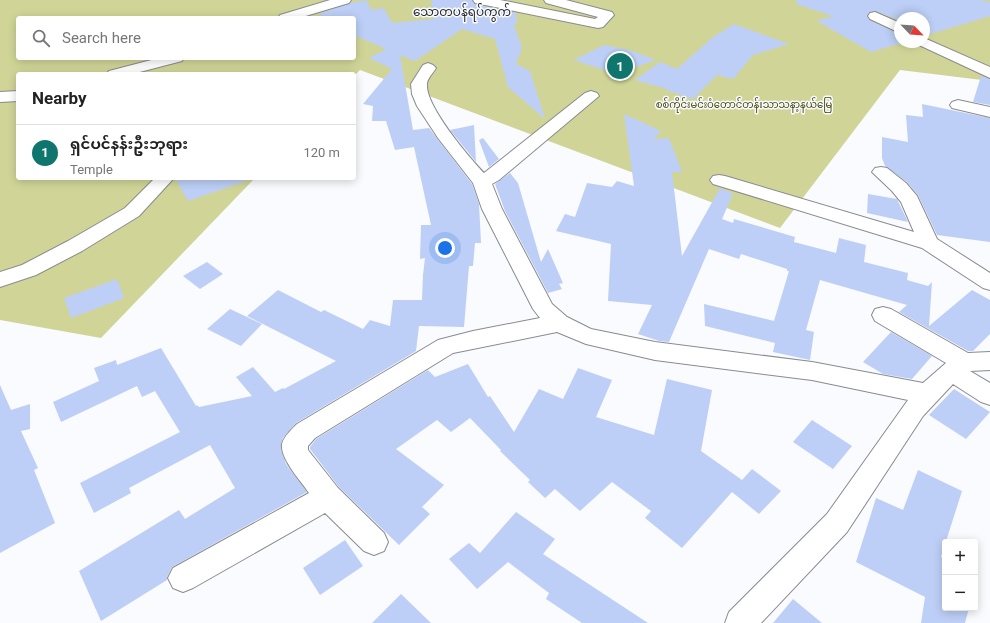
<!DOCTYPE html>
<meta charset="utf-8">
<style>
body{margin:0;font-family:Roboto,"Noto Sans Myanmar",sans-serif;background:#f2f2f2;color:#222}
.controls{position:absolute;right:12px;bottom:12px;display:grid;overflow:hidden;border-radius:4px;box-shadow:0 2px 10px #0003}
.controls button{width:36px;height:36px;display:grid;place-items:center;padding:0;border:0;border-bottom:1px solid #e0e0e0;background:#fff;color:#222;font:20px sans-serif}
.compass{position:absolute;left:894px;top:12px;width:36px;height:36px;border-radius:50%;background:#fff;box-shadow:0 2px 10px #0003;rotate:115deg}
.you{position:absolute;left:445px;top:248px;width:14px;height:14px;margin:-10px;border:3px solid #fff;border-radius:50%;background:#1a73e8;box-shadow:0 0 0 6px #1a73e833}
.badge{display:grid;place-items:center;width:26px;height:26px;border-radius:50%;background:#0f766e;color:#fff;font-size:13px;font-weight:700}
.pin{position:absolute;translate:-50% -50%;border:2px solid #fff;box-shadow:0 1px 4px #0006}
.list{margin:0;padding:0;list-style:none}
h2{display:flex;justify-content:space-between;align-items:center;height:52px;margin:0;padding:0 16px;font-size:17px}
h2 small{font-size:13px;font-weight:400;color:#767676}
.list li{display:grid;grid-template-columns:26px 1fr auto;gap:12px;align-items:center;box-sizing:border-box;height:56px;padding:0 16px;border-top:1px solid #e0e0e0}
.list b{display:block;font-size:15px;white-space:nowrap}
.list p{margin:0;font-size:13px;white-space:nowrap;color:#767676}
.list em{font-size:13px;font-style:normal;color:#767676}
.icon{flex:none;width:22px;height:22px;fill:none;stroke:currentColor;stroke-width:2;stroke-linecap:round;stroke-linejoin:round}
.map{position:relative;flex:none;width:990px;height:623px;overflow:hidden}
.search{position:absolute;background:#fff;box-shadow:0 2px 10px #0003;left:16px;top:16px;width:340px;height:44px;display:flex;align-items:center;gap:10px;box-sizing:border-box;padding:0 14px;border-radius:4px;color:#767676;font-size:15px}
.panel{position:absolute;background:#fff;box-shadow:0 2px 10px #0003;left:16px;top:72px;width:340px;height:108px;border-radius:4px}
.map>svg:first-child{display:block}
.green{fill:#d0d597;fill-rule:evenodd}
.building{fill:#bdcff6}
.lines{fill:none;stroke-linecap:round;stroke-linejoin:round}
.minor-casing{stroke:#8a8b8f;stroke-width:2}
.minor{fill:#fff;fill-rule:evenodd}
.labels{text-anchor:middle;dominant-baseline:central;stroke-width:3;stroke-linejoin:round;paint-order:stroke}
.far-park-label{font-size:10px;fill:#44460c;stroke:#f9fbff}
.far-quarter-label{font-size:12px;fill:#28292a;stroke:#f9fbff}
</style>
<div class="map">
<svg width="990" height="623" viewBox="0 0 990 623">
<rect width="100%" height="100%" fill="#f9fbff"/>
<path class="green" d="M0,0H990V81L900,70L780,228L360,70L354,76V74H18V178H255L101,338L0,320ZM18,18H354V58H18ZM900,18H924V42H900Z"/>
<path class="building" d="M366,0L372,10L384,8L392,23L434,19L431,0H472L475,4L516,13L517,23L513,26L515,27L522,48L516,64L530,71L545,119L508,87L495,39L462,29L415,61L400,55L413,130L429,128L472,184L479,204L481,243H475L473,266H469L464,327L419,326L416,351L296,423L283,438L281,444V450L286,464L307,492L172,567L167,577V580L101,621L79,571L179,510L185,519L235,488L210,445L129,488L131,493L94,513L80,483L180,432L155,391L142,397L137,386L61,422L53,402L99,381L94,368L116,360L117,365L161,348L196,406L197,405L199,407L252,396L236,377L253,367L275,392L283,388L284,389L336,361L247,316L278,290L321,312L324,310L363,329L370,320L390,326L393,300H422L423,275L425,258L420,259L421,225H431L414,147L395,150L386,121H372L373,106L363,104L392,69L369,58L386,49L354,35V18H327L318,14L351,3Z
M797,0H980L990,2V16L924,36V18H900V21L876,11L870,12L867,15L869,20L900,34V42H905L871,52L817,21L833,16L796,4Z
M734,24L789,44L753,55L733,79L717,75L693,99L666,90L667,89L635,80L660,62L677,69L713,37Z
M604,45L629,50L656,60L616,74L574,60Z
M981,76L990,79V105L973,102Z
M922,104L990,118V242L937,235L918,195L907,182L885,166L882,158V137L908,142L906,115L923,117Z
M624,114L661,131L654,139L669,138L682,172H672L682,256L720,188L733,194L722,219L733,223L734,219L795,237L794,242L836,253L839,238L866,245L864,262L908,273L907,280L928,286L932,282L929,326L972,290L990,300V334L973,351H968L899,312L907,305L820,280L806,330L814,332L810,360L773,352L775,343L705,326L704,304L774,321L789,271H787V269L741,254L739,259L709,249L669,342L659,341L638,334L652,305L608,301L611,244L556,231L565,214L575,217L587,183L612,187L617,181L634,186Z
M474,125L476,162L450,130Z
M483,138L499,159L489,167L479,140Z
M510,173L518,183L541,262L548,249L563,283L559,284L562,289L548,293L505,211L495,184Z
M175,178H246V181L188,201Z
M868,194L897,199L908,222L867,213Z
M207,262L223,274L200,289L183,276Z
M117,279L124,298L71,318L64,298Z
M230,309L262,324L241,346L207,329Z
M891,332L932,356L912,379L883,374L863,362Z
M468,364L488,397L490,396L514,432L539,389L563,399L578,368L612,380L596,417L654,435L667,379L712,390L701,451L742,480L752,469L781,491L759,514L732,492L682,548L645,518L651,511L612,482L580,511L555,489L545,498L528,482L530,480L500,451L501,450L470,418L451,432L437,420L396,449L444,485L422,507L430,514L399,545L339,487L310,449V447L316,439L428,370L435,377Z
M0,385L11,410L30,404V429L21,431L38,468L34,470L55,523L0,553Z
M954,389L990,412L966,439L929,415Z
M812,420L852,446L833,469L793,442Z
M918,470L962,491L941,557L945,560V608H969L965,623H921L925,597L856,562L876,498L903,510Z
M516,512L555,539L543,554L648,623H582L546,599L549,593L508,562L477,589L449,559L469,543L480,553Z
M345,540L363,566L320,595L303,568Z
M401,594L431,623H372Z
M793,599L822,623H773Z"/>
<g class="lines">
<g class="minor-casing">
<path id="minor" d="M330,0H351L349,3L299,18H278L280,15Z
M473,0H500L595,19L598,17L546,3L544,0H566L612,12L614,15L603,27L598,28L480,4L475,3Z
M875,12L900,23V33L870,19L868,16L870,13Z
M924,38L990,67V78L919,45L917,42H924Z
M159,58H184L182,61L132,74H106L109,71Z
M428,63L433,65L436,68C433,73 427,79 427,84C425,106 469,157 484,173L585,93L591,91L597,93L599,96L499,180L492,184L502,209L552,304L567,317L591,329L655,342L812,362L923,383L946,363L875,321L872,315L875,309L883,307L891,309L968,353L990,352V370L970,371L990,383V405L981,402L953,384L923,416L847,532L761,623H725L729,612L827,514L908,400L812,380L655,360L586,344L557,332L453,353L315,438L308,446V450L338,488L384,533L388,542L384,551L374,555L364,551L325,513L193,588L183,592L173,588L168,578L173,568L309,493C301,481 280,459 282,444C284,436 292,429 297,424L438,340L473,331L540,318L533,309L482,209L473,183L438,138L417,106L412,94L411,84L423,65Z
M18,91V101L0,102V92Z
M958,100L990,107V117L952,108L950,105L952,102Z
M881,167L887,168L906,183L917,196L937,239L990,273V290L983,288L922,248L713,184L710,180L713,176L719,175L725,176L914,232L901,202L892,191L872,172L875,168Z
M155,178H174L139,216L82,251L36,275L0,287V272L22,265L68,241L125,208Z"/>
</g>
<use href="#minor" class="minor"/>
</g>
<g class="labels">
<g class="far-park-label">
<text x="744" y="104">စစ်ကိုင်းမင်းဝံတောင်တန်းသာသနာ့နယ်မြေ</text>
</g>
<g class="far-quarter-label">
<text x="462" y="12">သောတပန်ရပ်ကွက်</text>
</g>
</g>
</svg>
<div class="controls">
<button>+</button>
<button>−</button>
</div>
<svg class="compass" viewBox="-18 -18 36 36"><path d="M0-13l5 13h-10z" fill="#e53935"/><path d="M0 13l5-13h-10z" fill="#767676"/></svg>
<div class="you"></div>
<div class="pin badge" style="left:620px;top:66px">1</div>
<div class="search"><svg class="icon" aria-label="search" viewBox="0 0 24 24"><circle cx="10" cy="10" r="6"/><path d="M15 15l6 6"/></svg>Search here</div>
<section class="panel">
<h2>Nearby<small></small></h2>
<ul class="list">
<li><span class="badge">1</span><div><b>ရှင်ပင်နန်းဦးဘုရား</b><p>Temple</p></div><em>120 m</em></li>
</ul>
</section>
</div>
